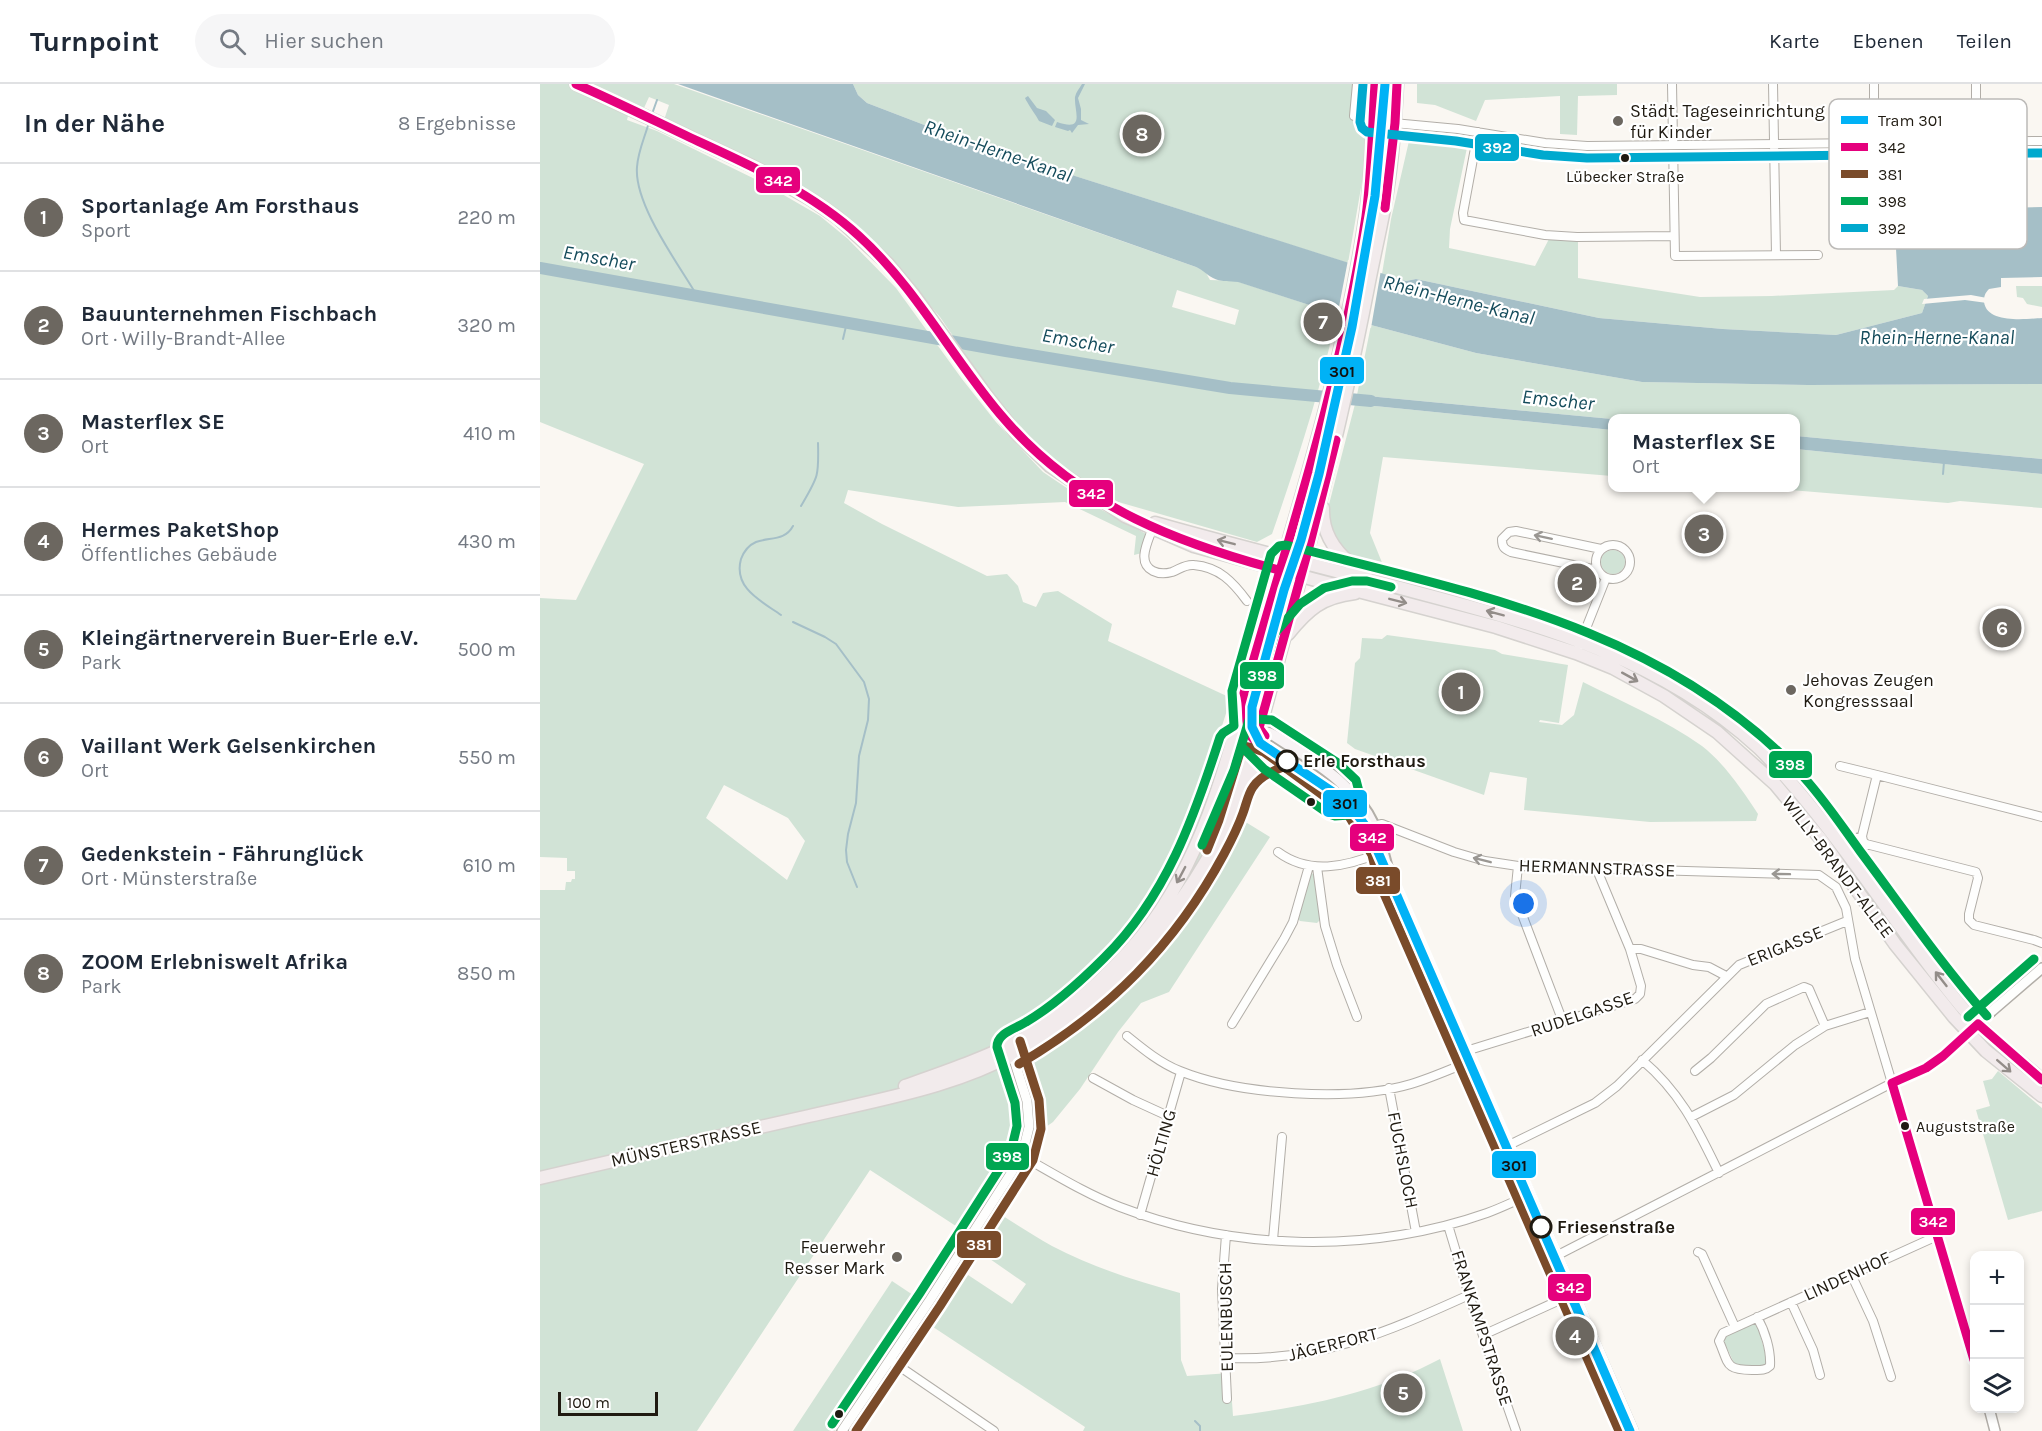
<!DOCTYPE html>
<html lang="de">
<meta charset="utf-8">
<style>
body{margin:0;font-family:Karla,sans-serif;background:#f6f6f7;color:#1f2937}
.controls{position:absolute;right:18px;bottom:18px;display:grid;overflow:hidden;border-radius:12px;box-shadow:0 3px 9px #0003}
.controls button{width:54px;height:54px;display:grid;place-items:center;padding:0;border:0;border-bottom:2px solid #e0e1e3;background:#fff;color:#1f2937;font:30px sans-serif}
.scale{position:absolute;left:18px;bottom:15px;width:100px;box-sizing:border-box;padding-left:6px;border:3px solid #1f1a11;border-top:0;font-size:16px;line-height:21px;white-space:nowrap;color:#1f1a11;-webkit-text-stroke:4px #fff;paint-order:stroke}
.you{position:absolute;left:984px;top:820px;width:21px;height:21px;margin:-15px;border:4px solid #fff;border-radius:50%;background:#1a73e8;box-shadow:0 0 0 9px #1a73e833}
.badge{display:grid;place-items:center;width:39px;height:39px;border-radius:50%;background:#6c6760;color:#fff;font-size:20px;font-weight:700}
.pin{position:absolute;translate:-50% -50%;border:3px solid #fff;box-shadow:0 2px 6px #0006}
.popup{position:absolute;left:1068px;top:330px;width:192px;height:78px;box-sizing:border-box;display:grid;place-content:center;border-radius:12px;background:#fff;filter:drop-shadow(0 2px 4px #0005);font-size:20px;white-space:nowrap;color:#747a83}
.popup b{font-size:22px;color:#1f2937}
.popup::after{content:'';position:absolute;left:50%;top:100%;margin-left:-12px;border:12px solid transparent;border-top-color:#fff}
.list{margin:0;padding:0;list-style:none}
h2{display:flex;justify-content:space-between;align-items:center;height:78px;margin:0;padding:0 24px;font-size:26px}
h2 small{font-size:20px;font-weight:400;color:#747a83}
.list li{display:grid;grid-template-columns:39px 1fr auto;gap:18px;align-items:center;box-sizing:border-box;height:108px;padding:0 24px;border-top:2px solid #e0e1e3}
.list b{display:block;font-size:22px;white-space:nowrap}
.list p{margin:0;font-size:20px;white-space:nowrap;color:#747a83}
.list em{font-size:20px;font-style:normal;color:#747a83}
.icon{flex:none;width:33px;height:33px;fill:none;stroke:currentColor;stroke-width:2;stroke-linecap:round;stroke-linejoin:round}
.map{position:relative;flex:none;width:1502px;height:1347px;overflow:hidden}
header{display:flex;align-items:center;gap:36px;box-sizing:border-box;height:84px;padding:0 30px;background:#fff;border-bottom:2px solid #e0e1e3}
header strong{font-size:28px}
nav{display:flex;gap:33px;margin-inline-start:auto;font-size:21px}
.search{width:420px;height:54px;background:#f6f6f7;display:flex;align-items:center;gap:15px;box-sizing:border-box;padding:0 21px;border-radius:33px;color:#747a83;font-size:22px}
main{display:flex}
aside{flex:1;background:#fff}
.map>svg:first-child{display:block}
.green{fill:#d1e3d6;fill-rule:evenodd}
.water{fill:#a5bfc7}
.pier{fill:#faf7f2}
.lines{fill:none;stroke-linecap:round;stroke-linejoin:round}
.stream{stroke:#a5bfc7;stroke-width:2}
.river{stroke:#a5bfc7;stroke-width:12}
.minor-casing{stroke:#b2aea8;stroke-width:10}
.tertiary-casing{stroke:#b2aea8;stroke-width:12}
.secondary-casing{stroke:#b2aea8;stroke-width:14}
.primary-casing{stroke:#d5d2cf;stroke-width:15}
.minor{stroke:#fefefd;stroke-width:8}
.tertiary{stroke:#fefefd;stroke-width:9}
.secondary{stroke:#f8f4f5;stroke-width:10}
.primary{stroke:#f2ebec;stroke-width:12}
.bus-1-casing{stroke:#fff;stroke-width:14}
.bus-2-casing{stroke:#fff;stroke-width:14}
.bus-3-casing{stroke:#fff;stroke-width:14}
.bus-4-casing{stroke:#fff;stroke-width:14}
.bus-1{stroke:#e5007d;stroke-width:9}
.bus-2{stroke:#7a4b2a;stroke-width:9}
.bus-3{stroke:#00a651;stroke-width:9}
.bus-4{stroke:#00a9ce;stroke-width:9}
.tram-1-casing{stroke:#fff;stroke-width:14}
.tram-1{stroke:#00b2f6;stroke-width:9}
.oneway{stroke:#9a9793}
.oneway2{stroke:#938d89}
.poi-dot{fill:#6c6760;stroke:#fff;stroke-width:2}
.bus-dot{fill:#1f1a11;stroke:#fff;stroke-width:2}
.stop-dot{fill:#fff;stroke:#1f1a11;stroke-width:3}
.labels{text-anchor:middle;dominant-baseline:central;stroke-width:4.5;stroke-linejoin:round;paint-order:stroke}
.bus-label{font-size:16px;fill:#1f1a11;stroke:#fff}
.poi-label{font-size:18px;fill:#1f1a11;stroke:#fff;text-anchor:start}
.stop-label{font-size:18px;font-weight:bold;fill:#1f1a11;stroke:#fff;text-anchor:start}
.street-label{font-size:18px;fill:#1f1a11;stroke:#fff}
.water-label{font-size:20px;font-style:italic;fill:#144b5b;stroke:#fff}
.key{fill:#fff;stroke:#bcbab8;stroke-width:1.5}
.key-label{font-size:16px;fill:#1f1a11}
.line-badge{stroke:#fff;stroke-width:2}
.badge-label{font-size:16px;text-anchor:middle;font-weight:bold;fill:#fff}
.pale-badge-label{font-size:16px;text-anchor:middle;font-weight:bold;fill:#111}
</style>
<header>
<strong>Turnpoint</strong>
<div class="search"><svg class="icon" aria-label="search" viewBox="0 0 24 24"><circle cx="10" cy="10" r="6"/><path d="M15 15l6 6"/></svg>Hier suchen</div>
<nav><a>Karte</a><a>Ebenen</a><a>Teilen</a></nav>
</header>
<main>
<aside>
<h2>In der Nähe<small>8 Ergebnisse</small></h2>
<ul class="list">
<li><span class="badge">1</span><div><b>Sportanlage Am Forsthaus</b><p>Sport</p></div><em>220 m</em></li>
<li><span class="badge">2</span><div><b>Bauunternehmen Fischbach</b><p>Ort · Willy-Brandt-Allee</p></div><em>320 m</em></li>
<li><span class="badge">3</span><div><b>Masterflex SE</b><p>Ort</p></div><em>410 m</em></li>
<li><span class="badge">4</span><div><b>Hermes PaketShop</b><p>Öffentliches Gebäude</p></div><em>430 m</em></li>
<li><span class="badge">5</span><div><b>Kleingärtnerverein Buer-Erle e.V.</b><p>Park</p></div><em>500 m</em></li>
<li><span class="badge">6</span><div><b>Vaillant Werk Gelsenkirchen</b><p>Ort</p></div><em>550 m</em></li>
<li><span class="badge">7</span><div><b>Gedenkstein - Fährunglück</b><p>Ort · Münsterstraße</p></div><em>610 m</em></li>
<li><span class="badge">8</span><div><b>ZOOM Erlebniswelt Afrika</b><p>Park</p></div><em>850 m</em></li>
</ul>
</aside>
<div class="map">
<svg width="1502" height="1347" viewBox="0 0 1502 1347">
<rect width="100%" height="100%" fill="#faf7f2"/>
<path class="green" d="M0,0H134L656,183L665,187L670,196L696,197L797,230C781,305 757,378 732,450L717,458L568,415L511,375L458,318L400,233L360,187L285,118L124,36L129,21L109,13L104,24L91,20L87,36L117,47L223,99L280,132L308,155L356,204L422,295L456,338L503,388L549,419L608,451L602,469L594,471L596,452L525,418L418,423L308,406L304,419L342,440L447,492L467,490L478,502L483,518L496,523L503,509L518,507L572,540L568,557L691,614L660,710L730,753L629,908L601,919L578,948L540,1005L513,1038L470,1068L461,1087L422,1146L330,1086L157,1347H0V806H25L26,798H31L32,795H35V787H27V774L0,773V514L36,516L104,380L0,338ZM637,206L699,226L695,241L632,223ZM184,701L248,734L265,757L247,796L166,734Z
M313,0H828L823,92L808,179L434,60L327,19L318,11Z
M877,0H1077V11L1038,12L1037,51L1020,50V12L945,16L936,37L895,21L877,19Z
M869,57L928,59L910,145L909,164L995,182L1009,155L1038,156V194L1160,213L1232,212L1354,206L1358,202L1382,206L1388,212L1382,229L1296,251L1183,245L1059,234L876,195L866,197L842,190L851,135Z
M1476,202H1502V223L1487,220L1483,214L1477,213Z
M831,241L936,269L1102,298L1268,301L1502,300V375L1256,352V334L1072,335L817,311Z
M815,320L1072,346V392L843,373L830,449L843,481L837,490L801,466L786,432Z
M1256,365L1502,390V424L1420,417L1408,419L1225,404H1256Z
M1061 478a12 12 0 1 1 24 0a12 12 0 1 1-24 0Z
M847,551L955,566L962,570L1028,581L1019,639L1000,636L999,638L1022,641L1034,631L1043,598C1083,618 1125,636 1162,662C1184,679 1203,707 1218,730L1216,737L1110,738L984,726L987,694L950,688L944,711L815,665L807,659L815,579L820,574L822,554L842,555Z
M770,789L774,790L781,835L777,839L760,837L757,834Z
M1458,987L1502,1024V1127L1468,1136L1436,1026L1450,1022L1443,997L1452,995Z
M460,1130C477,1141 494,1152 512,1162C552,1183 596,1197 640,1209L641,1276L647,1292L690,1289L693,1332C765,1323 836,1309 900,1275L923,1347H543L545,1343L387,1239L422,1187L472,1220L486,1200L437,1166Z
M352,1197L382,1217L295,1347H253Z
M1213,1240H1217L1228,1279L1225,1283H1196L1183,1256L1184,1253Z"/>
<path class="water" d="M138,0H313L318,11L327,19L434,60L866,197L876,195L1059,234L1183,245L1296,251L1382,229L1388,212L1382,206L1358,202L1354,126L1502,123V193L1461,194V203L1449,205C1445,209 1444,212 1444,218C1447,240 1486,235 1502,234V300L1268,301L1102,298L936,269L831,241L698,198C690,197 680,198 673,194C667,191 663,186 656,183Z
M542,0H545L538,14L541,25V36L549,40L538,41L532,49L530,46L528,47L515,43L517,38C546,48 534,28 535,13C536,8 539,5 542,0Z
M488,12L497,24L506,27L515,36L512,42L499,37C496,31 487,19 485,14Z
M817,311L1072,335V346L815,320Z
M1256,352L1502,375V390L1256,365Z"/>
<path class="pier" d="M808,176L841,186L831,244L797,233Z
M1431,211L1447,214V219L1425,216L1382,220L1384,215Z"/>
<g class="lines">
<path class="stream" d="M112,30L117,16
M109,38C105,53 98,67 97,83C94,120 137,178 156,210
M303,255L307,238
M1403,390L1404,378
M261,422C278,393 279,393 278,359
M241,531C221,517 193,504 201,475C204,467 209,461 216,458C230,453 245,457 253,442
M253,538L285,553L296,560L324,598L329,615L328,636L319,672L316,719L308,750L306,766L307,778L317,803
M655,1337L660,1342V1347"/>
<path class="river" d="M0,184L466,267L690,304L831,317"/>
<g class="minor-casing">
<path id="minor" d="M1132,0L1135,172L1278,171
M1233,0L1236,171
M1436,0V58
M814,32L817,0
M832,37L918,45L1005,59L1047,62L1502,57
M938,48L923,129L924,136L1005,151L1037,153L1134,152
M1334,59V0
M614,440C610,454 595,478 613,487C619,490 625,490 632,488C640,485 645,480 654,481C679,483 693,498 707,517
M1056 478a17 17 0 1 1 34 0a17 17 0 1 1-34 0Z
M1057,486L971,468C964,465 962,463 962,455L969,448L976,447L1061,465
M1039,562L1066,494
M1300,682L1337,691
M1502,733L1337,691L1322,752L1323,757L1326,760L1436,788L1438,794L1429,830V836L1434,841L1494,856L1502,859
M825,750L833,742L842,740L914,768L945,777L978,782L1279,791L1296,803L1306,824L1315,875L1352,999L1016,1172
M1301,760L1322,752
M738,768C769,791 806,783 839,769
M1311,774L1326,760
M978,782L975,812L1023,938
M777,783L785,842L797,881L817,933
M1090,865H1101L1153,881L1169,883L1186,892
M692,940L744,855L753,838L769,782
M587,952C603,965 620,979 640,987C699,1011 810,1018 871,1000C891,994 911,985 931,977
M926,967L1095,915L1100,910L1101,902L1090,865L1057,786
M1102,976C1141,1009 1157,1044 1179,1089
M1155,987L1171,974L1226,920L1264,903L1269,905L1285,942
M553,994L593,1016L628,1032
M849,1004L876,1148
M1151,1033L1194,1011L1255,961L1285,942L1330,928
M967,1062L1055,1019L1077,1002L1199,881L1307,837
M482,1072C514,1090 546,1110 580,1123C695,1167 830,1170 947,1129C961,1124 975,1117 989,1111
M600,1131L641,988
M908,1141L929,1211L976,1347
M686,1151L682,1205L687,1315
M733,1156L742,1053
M1158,1168L1162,1170L1195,1243
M1311,1190L1333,1237L1351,1293
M1251,1218L1273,1266L1280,1291
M1217,1233C1225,1247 1231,1266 1230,1282C1225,1287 1219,1286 1212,1286C1185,1286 1189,1280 1179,1257L1183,1249L1397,1152
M943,1251L1033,1210
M685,1274C780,1278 845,1249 929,1211
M350,1276L454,1347"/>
</g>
<g class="tertiary-casing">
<path id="tertiary" d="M1434,1276L1352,999L1386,984L1403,972L1452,927L1502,884
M1449,1324L1455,1347
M302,1347L390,1216L482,1072L489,1043L487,1017L471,966"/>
</g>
<g class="secondary-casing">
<path id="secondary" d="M706,618C706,626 704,634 706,641C715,679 777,703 805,728C823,743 831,766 846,783
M691,658C706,648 719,642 735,652C773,677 814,699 834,742C841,758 844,775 849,791L1092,1347"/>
</g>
<g class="primary-casing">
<path id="primary" d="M36,0L216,84L272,116L298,134L348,180L373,210L446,311L476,349L510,382L585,432L654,462L772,495L956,543L1036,569L1073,584L1124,612L1177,648L1235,700L1280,754L1355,860L1414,933L1446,967L1502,1012
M783,424C782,447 793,465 810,479C815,483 821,486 826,491
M615,439C703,464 791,485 879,509C1003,542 1121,574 1219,664C1241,686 1261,710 1280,734C1329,795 1371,862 1421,922C1445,950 1474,972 1502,996
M748,550C768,525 782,513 815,509
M702,697L714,686L731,676
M365,1002C404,988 443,975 480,956C523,934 570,890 601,853C675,762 695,641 726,531C733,504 743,478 750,452C781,346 810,239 826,130C832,87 832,43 835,0
M0,1094C90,1073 179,1052 269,1032C342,1015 421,1002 486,963C564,916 624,850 670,771C707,707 724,627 744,555C776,439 805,322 828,203C833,177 839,151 844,125C852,84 855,42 857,0"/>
</g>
<use href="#minor" class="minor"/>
<use href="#tertiary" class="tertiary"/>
<use href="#secondary" class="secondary"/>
<use href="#primary" class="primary"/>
<g class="bus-1-casing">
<path id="bus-1" d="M36,0C75,17 113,36 151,54C210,81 271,108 319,152C376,204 411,272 460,330C539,424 643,462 758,491
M835,0C832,44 832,88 826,132C802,294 749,452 704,609C711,632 698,651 726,664L813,725L828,745L834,759L835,770L847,784L1092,1347
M845,124L855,39L857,0
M725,652L719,644L770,459L796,356
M1352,999L1434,1276
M1352,999L1386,984L1403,972L1438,940L1502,996"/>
</g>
<g class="bus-2-casing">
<path id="bus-2" d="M703,662L713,664L724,668L807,729L832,771L838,796L1079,1347
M667,766L679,736L702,662
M479,980C568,928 635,861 684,770C691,757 698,743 703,729C706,721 708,710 713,703C719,694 732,687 743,683
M316,1347L400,1222L493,1076L501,1045L499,1016L480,957"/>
</g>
<g class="bus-3-casing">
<path id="bus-3" d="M703,664L724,685L789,730L795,732L810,731L818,725L822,719L816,696L798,679L732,636L717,635
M662,761L694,686L735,549L760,520L784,504L812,497H827L851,503
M1428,933L1494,875
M292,1340L380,1209L471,1067L477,1042L475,1019L457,963C457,949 475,945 486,938C515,921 540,898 564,874C626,813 654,734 680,653L683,649L694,642L692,607L731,470L739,462L746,461C932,509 1121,543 1259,688C1282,712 1301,741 1320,767C1362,823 1401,880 1447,932"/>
</g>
<g class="bus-4-casing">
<path id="bus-4" d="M823,0L820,38L822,44L827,48L916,57L1003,71L1047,74L1502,69"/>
</g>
<use href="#bus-1" class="bus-1"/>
<use href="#bus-2" class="bus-2"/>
<use href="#bus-3" class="bus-3"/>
<use href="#bus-4" class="bus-4"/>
<g class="tram-1-casing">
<path id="tram-1" d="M845,0L835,112L812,243L779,390L761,456L744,506L712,623V643L720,659L793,708L818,732L828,745L1090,1347"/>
</g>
<use href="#tram-1" class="tram-1"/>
</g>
<defs><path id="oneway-shaft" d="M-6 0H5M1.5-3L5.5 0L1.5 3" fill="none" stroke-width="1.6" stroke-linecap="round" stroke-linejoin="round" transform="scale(1.5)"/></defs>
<g class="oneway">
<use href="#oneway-shaft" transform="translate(1003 453) rotate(-168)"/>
<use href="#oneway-shaft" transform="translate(942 776) rotate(-166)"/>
<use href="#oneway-shaft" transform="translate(1241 790) rotate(-179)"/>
</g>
<g class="oneway2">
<use href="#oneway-shaft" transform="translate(686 458) rotate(-166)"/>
<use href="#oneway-shaft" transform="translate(858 517) rotate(14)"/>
<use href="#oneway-shaft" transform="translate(955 529) rotate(-165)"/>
<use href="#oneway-shaft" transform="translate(1090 593) rotate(29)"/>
<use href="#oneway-shaft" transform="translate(641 791) rotate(118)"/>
<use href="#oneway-shaft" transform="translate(1401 895) rotate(-128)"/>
<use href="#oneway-shaft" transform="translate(1464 982) rotate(41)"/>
</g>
<g class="poi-dot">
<circle cx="1078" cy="37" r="6"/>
<circle cx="1251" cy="606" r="6"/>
<circle cx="357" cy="1173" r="6"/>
</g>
<g class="bus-dot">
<circle cx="1085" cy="74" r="5"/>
<circle cx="771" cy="718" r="5"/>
<circle cx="1365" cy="1042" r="5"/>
<circle cx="299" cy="1330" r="5"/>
</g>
<g class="stop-dot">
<circle cx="747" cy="677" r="10"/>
<circle cx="1001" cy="1143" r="10"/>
</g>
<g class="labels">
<g class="bus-label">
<text x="1085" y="92">Lübecker Straße</text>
<text x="1376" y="1042" text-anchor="start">Auguststraße</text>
</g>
<g class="poi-label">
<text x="1090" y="27">Städt. Tageseinrichtung<tspan x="1090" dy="21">für Kinder</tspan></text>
<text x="1263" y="596">Jehovas Zeugen<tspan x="1263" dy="21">Kongresssaal</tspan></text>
<text x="345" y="1163" text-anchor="end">Feuerwehr<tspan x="345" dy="21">Resser Mark</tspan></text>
</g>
<g class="stop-label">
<text x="763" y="677">Erle Forsthaus</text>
<text x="1017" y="1143">Friesenstraße</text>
</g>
<g class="street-label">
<text transform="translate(1298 783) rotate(53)">WILLY-BRANDT-ALLEE</text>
<text transform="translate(1057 784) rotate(2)">HERMANNSTRASSE</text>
<text transform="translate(1245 862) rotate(-22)">ERIGASSE</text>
<text transform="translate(1042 930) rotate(-19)">RUDELGASSE</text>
<text transform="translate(621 1059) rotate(-74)">HÖLTING</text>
<text transform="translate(146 1060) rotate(-13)">MÜNSTERSTRASSE</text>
<text transform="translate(863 1076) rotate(79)">FUCHSLOCH</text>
<text transform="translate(1307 1192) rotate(-25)">LINDENHOF</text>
<text transform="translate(686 1233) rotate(-91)">EULENBUSCH</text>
<text transform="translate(942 1244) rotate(72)">FRANKAMPSTRASSE</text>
<text transform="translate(793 1260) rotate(-14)">JÄGERFORT</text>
</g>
<g class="water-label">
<text transform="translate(458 67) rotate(19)">Rhein-Herne-Kanal</text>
<text transform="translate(59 174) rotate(10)">Emscher</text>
<text transform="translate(919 216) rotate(14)">Rhein-Herne-Kanal</text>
<text x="1397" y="253">Rhein-Herne-Kanal</text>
<text transform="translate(538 257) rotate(10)">Emscher</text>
<text transform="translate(1018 316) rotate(6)">Emscher</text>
</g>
</g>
<rect x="1289" y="15" width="198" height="150" rx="9" class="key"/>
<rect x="1301" y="32" width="27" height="8" fill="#00b2f6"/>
<rect x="1301" y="59" width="27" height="8" fill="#e5007d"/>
<rect x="1301" y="86" width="27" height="8" fill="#7a4b2a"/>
<rect x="1301" y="113" width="27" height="8" fill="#00a651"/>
<rect x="1301" y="140" width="27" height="8" fill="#00a9ce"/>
<g class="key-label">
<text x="1338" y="42">Tram 301</text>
<text x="1338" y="69">342</text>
<text x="1338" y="96">381</text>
<text x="1338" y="123">398</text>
<text x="1338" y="150">392</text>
</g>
<g class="line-badge">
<rect x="934" y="49" width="46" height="29" rx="6" fill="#00a9ce"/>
<rect x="215" y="82" width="46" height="28" rx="6" fill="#e5007d"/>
<rect x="779" y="272" width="46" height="29" rx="6" fill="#00b2f6"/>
<rect x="528" y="395" width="46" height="29" rx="6" fill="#e5007d"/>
<rect x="699" y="577" width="46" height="29" rx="6" fill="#00a651"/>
<rect x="1228" y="666" width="45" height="29" rx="6" fill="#00a651"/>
<rect x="782" y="705" width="46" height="29" rx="6" fill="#00b2f6"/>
<rect x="809" y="739" width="46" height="29" rx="6" fill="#e5007d"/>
<rect x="815" y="782" width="46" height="29" rx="6" fill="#7a4b2a"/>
<rect x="445" y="1058" width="45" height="29" rx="6" fill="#00a651"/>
<rect x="951" y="1066" width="46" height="29" rx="6" fill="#00b2f6"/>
<rect x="1370" y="1123" width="46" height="29" rx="6" fill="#e5007d"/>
<rect x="416" y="1146" width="46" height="29" rx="6" fill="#7a4b2a"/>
<rect x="1007" y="1189" width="45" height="29" rx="6" fill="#e5007d"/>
</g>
<g class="badge-label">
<text x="957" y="69">392</text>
<text x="238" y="102">342</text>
<text x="551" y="415">342</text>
<text x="722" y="597">398</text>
<text x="1250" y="686">398</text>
<text x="832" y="759">342</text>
<text x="838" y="802">381</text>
<text x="467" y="1078">398</text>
<text x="1393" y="1143">342</text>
<text x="439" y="1166">381</text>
<text x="1030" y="1209">342</text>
</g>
<g class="pale-badge-label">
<text x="802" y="293">301</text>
<text x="805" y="725">301</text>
<text x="974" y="1087">301</text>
</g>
</svg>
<div class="controls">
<button>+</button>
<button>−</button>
<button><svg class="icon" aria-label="layers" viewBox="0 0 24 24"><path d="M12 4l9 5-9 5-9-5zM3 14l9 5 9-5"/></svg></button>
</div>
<div class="scale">100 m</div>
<div class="you"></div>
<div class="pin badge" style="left:921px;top:608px">1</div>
<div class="pin badge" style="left:1037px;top:499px">2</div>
<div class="pin badge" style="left:1164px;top:450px">3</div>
<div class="popup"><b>Masterflex SE</b>Ort</div>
<div class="pin badge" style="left:1035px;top:1252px">4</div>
<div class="pin badge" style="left:863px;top:1309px">5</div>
<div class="pin badge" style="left:1462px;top:544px">6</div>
<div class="pin badge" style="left:783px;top:238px">7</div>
<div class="pin badge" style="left:602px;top:50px">8</div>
</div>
</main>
